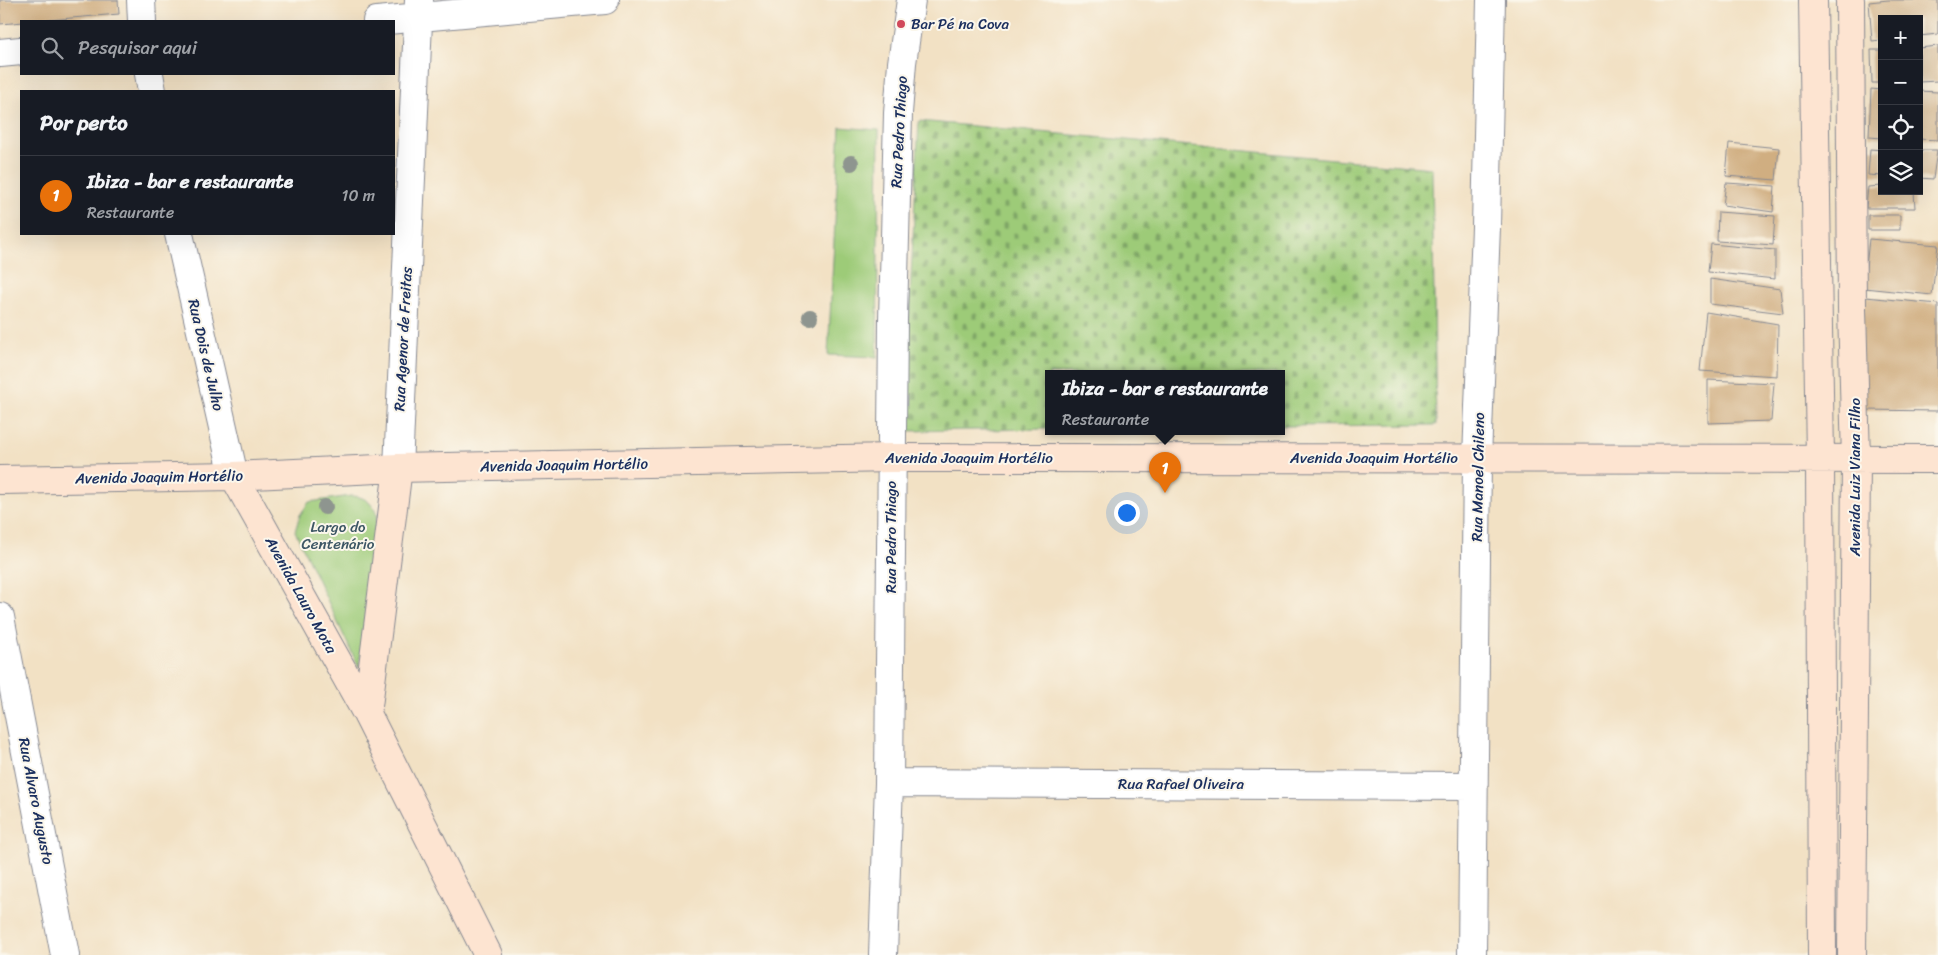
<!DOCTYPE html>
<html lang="pt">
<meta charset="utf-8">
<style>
body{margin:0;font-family:Sriracha,sans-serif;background:#242831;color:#f1f3f6}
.controls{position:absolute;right:15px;top:15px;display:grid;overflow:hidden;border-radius:0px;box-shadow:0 5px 20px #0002}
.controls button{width:45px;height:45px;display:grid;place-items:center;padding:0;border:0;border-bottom:1px solid #363941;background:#171b24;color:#f1f3f6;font:25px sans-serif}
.you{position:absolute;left:1126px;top:512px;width:18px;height:18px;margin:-12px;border:4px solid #fff;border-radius:50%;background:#1a73e8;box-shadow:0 0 0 8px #1a73e833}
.badge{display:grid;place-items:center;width:32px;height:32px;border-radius:50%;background:#d1495b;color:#fff;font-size:16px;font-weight:700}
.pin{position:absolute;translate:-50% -41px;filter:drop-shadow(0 1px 2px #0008)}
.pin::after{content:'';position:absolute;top:26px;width:18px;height:15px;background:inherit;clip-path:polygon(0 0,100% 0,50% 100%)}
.popup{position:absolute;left:1045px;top:370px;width:240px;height:65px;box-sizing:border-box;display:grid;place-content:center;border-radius:0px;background:#171b24;filter:drop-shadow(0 1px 4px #0005);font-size:16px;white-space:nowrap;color:#9ea1a6}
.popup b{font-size:19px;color:#f1f3f6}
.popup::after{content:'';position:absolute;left:50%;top:100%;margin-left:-10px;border:10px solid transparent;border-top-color:#171b24}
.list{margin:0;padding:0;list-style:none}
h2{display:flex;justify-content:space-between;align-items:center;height:65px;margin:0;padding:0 20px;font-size:21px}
h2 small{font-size:16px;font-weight:400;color:#9ea1a6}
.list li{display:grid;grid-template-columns:32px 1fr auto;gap:15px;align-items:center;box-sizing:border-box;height:80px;padding:0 20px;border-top:1px solid #363941}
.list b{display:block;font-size:19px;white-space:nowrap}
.list p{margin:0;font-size:16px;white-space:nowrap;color:#9ea1a6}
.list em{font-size:16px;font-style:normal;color:#9ea1a6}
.icon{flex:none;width:28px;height:28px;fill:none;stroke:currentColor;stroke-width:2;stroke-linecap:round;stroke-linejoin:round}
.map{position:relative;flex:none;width:1938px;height:955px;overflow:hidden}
.search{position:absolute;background:#171b24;box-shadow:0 5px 20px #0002;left:20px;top:20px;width:375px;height:55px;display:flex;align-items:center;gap:12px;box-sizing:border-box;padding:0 18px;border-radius:0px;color:#9ea1a6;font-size:19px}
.panel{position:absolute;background:#171b24;box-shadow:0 5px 20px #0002;left:20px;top:90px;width:375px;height:145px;border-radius:0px}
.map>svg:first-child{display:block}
.green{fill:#9dcb78;stroke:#5c7d6b}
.cemetery{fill:url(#cemetery-stones);stroke:#5c7d6b}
.building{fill:#d0ae81}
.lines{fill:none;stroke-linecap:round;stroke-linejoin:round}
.street-casing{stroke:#868891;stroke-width:30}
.secondary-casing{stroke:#868891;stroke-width:30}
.street{stroke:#fff;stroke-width:28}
.secondary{stroke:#fde4d1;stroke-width:28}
.tree{fill:#8e958f}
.poi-dot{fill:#d1495b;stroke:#fbf7ec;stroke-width:2}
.labels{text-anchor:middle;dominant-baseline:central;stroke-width:4;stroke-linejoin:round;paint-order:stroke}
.poi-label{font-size:15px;fill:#1b2f5e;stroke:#fbf7ec;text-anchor:start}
.street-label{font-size:15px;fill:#1b2f5e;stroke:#fbf7ec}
.park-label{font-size:15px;fill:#3c5664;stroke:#fbf7ec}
</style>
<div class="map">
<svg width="1938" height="955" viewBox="0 0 1938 955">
<defs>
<pattern id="cemetery-stones" width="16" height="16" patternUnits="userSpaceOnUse" patternTransform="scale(1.25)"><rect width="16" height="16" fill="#9dcb78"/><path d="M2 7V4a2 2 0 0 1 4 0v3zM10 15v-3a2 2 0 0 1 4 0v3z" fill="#7fa566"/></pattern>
</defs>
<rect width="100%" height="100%" fill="#fbf7ec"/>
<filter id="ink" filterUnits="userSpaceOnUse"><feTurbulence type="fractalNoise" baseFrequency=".02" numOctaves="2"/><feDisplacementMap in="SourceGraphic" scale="10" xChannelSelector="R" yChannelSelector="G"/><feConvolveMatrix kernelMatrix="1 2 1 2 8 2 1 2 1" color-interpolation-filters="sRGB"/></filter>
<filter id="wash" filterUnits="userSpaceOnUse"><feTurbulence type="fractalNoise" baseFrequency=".0096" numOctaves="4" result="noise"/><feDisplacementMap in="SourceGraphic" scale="20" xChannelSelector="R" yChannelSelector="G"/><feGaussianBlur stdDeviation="1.12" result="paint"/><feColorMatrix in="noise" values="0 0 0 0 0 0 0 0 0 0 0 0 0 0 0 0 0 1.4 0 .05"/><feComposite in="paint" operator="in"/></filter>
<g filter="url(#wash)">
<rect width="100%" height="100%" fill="#f2e1c4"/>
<path class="green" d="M840,127L879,130L877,357L828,355Z
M351,496C364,496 372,502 377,515L359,668L295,531L300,515L309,502Z"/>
<path class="cemetery" d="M919,121L1432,168L1436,425L1281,426V374H1049V429L903,431Z"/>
<g id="blocks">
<path class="building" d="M0,0H118L119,14L0,24Z
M1888,0H1938V34L1919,36V19H1882V40L1872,41L1869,2Z
M1938,46V81L1919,82V48Z
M1871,50H1882V83H1872Z
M1871,89L1882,90V138L1869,137Z
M1919,91L1938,92V140L1919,139Z
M1729,143L1779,148L1776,180L1726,176Z
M1870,149L1882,150V176L1868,175Z
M1919,150H1937L1933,179L1919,178Z
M1726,183L1775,186L1773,212L1723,205Z
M1882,186V191H1914L1915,208H1866L1868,187Z
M1718,212L1775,216L1773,245L1717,241Z
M1868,215H1900V230H1868Z
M1869,239L1938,245L1932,295L1864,288Z
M1711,244L1775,250V279L1708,272Z
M1710,279L1780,289L1783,313L1710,304Z
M1855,296L1938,304V411L1863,410Z
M1706,312L1778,324L1777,376L1700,371Z
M1708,380L1774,383L1771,421L1708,423Z"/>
</g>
</g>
<g filter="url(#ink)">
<use href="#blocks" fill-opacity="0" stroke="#868891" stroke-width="1"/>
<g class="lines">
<g class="street-casing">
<path id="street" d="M141,0L142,21
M377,21L605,0
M0,53L21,51
M149,74L152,91
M179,234L234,476
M398,468L419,0
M0,617L65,955
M889,783L1473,786
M883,955L889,783L893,320L898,113L902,63L911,0
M1472,955L1477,458L1486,227L1491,0"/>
</g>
<g class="secondary-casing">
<path id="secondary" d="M1813,0L1820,458L1822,955
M1850,0L1852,309L1856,460L1852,955
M234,476L367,714L488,955
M0,480L234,476L398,468L892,458L1938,459
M367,714L398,468"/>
</g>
<use href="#street" class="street"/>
<use href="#secondary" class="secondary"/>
</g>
<g class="tree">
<circle cx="851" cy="163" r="8"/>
<circle cx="810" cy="317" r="8"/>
<circle cx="325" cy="507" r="8"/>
</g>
</g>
<circle class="poi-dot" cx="901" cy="24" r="5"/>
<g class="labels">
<g class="poi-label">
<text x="911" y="24">Bar Pé na Cova</text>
</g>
<g class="street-label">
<text transform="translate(899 132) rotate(-87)">Rua Pedro Thiago</text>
<text transform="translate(403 339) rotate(-87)">Rua Agenor de Freitas</text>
<text transform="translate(206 355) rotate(77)">Rua Dois de Julho</text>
<text x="969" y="458">Avenida Joaquim Hortélio</text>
<text x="1374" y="458">Avenida Joaquim Hortélio</text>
<text transform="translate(564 465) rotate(-1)">Avenida Joaquim Hortélio</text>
<text transform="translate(159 477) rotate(-1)">Avenida Joaquim Hortélio</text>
<text transform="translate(1478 477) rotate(-89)">Rua Manoel Chileno</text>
<text transform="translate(1855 477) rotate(-90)">Avenida Luiz Viana Filho</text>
<text transform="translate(891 537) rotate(-90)">Rua Pedro Thiago</text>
<text transform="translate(301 595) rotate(61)">Avenida Lauro Mota</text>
<text x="1181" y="784">Rua Rafael Oliveira</text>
<text transform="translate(36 801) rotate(79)">Rua Alvaro Augusto</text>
</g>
<g class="park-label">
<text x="338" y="527">Largo do<tspan x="338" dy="17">Centenário</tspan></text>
</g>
</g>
</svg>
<div class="controls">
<button>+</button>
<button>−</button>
<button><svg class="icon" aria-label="locate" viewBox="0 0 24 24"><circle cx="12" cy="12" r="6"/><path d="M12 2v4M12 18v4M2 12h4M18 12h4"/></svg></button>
<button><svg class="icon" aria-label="layers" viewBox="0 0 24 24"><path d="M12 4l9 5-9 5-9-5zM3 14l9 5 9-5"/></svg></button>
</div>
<div class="you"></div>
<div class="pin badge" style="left:1165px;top:493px;background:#e8710a">1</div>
<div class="popup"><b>Ibiza - bar e restaurante</b>Restaurante</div>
<div class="search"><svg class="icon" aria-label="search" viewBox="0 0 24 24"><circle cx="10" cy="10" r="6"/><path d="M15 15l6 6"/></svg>Pesquisar aqui</div>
<section class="panel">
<h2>Por perto<small></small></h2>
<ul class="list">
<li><span class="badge" style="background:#e8710a">1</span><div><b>Ibiza - bar e restaurante</b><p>Restaurante</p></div><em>10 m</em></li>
</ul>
</section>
</div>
